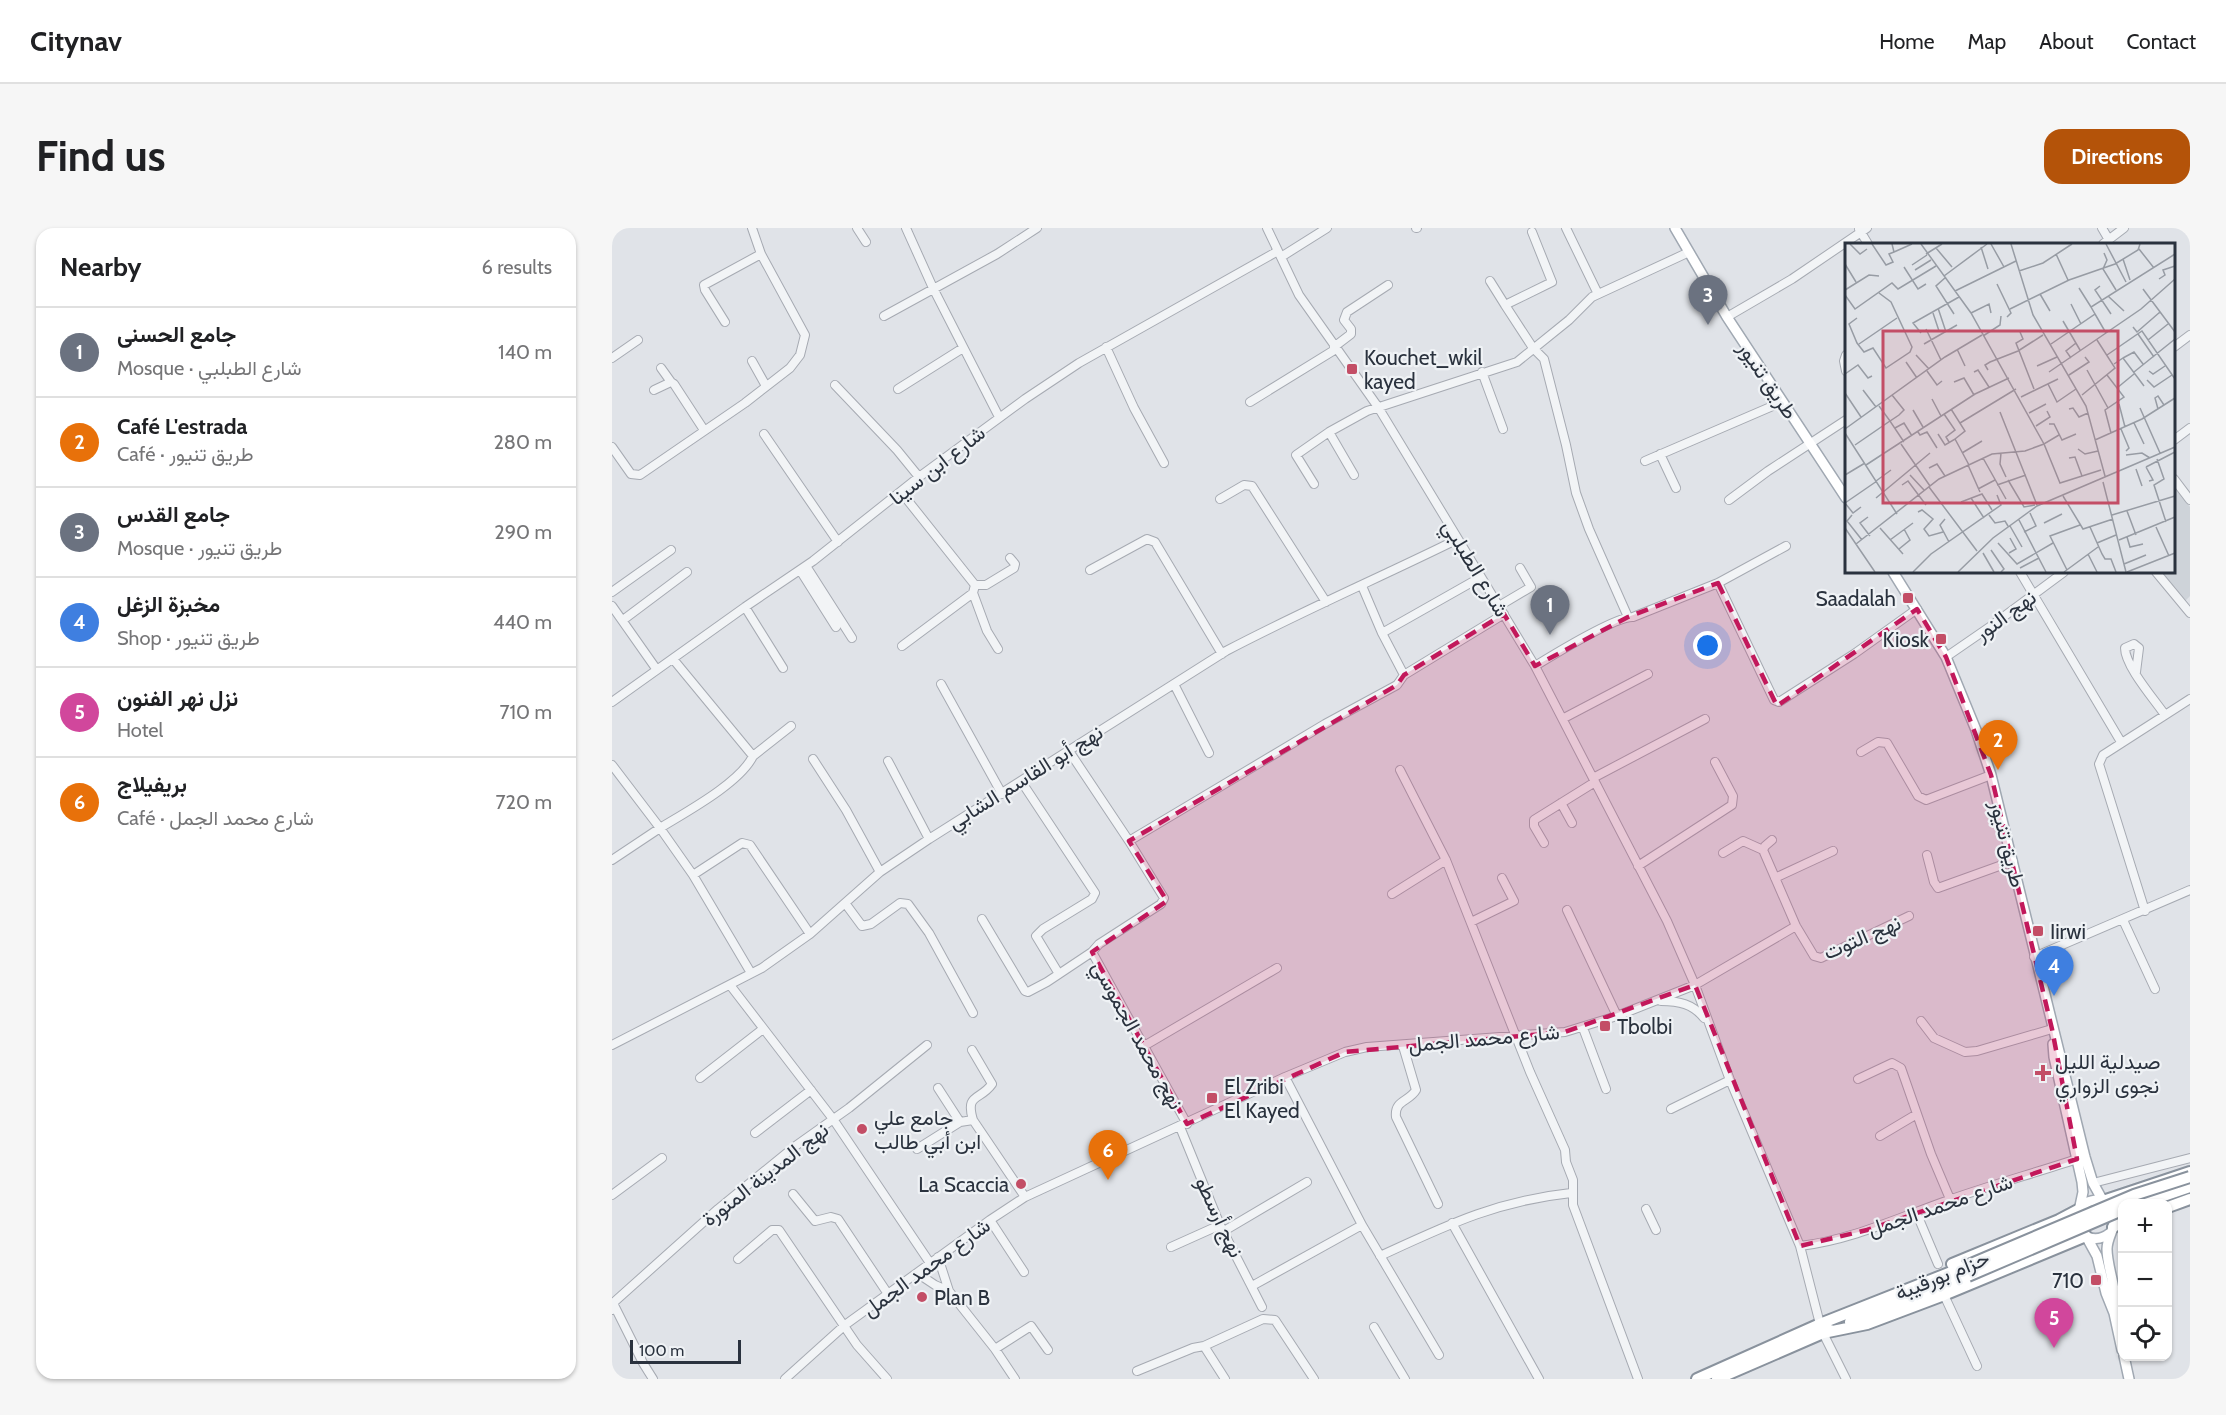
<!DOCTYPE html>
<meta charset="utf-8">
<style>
body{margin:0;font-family:Cabin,Vazirmatn,sans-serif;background:#f6f6f6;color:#202124}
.controls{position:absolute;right:18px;bottom:18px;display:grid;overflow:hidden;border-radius:12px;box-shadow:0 2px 4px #0004}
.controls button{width:54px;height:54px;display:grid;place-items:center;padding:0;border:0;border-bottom:2px solid #e0e0e0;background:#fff;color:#202124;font:30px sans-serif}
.scale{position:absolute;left:18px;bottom:15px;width:111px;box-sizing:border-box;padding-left:6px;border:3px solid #2a323e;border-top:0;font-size:16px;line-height:21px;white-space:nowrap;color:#2a323e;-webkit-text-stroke:4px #eff2f5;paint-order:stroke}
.you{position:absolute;left:1096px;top:418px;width:21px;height:21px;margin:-15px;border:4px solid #fff;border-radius:50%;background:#1a73e8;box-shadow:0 0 0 9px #1a73e833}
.badge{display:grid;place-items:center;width:39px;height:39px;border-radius:50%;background:#b45309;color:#fff;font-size:20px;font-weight:700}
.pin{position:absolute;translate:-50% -50px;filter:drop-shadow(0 2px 3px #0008)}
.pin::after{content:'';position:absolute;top:32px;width:21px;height:18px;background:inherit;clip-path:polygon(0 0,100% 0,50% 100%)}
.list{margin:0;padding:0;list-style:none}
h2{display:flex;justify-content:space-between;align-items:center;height:78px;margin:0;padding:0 24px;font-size:26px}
h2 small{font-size:20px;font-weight:400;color:#757577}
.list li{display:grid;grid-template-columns:39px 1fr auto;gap:18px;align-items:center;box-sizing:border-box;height:90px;padding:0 24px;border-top:2px solid #e0e0e0}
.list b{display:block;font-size:22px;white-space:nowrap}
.list p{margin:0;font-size:20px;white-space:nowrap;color:#757577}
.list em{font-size:20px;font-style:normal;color:#757577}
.icon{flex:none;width:33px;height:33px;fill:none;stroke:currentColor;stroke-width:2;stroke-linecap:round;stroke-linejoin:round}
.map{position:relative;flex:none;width:1578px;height:1151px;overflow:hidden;border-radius:18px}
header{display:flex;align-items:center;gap:36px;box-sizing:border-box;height:84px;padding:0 30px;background:#fff;border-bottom:2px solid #e0e0e0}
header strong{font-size:28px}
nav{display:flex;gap:33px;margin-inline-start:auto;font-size:21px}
.intro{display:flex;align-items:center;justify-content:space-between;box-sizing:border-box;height:144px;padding:0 36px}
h1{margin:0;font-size:42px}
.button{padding:15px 27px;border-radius:18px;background:#b45309;color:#fff;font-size:21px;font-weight:700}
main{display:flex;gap:36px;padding:0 36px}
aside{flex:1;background:#fff;border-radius:18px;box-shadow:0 2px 4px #0004}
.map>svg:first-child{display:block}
.built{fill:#ced3d9}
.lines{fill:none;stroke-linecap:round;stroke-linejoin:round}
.minor-casing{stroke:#a6aab2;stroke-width:10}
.major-casing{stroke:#a0a8b2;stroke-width:12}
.highway-casing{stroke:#89929d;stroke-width:14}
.minor{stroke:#f2f4f6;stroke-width:8}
.major{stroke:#fff;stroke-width:9}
.highway{stroke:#fff;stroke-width:10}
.highway-bridge-casing{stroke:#89929d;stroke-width:14;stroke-linecap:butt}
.highway-bridge{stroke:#fff;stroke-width:10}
.marked{fill:#c2185b;fill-opacity:0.2;stroke:#c2185b;stroke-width:4.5;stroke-dasharray:12 8;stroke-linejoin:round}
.poi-dot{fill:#c34e66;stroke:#eff2f5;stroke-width:2}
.labels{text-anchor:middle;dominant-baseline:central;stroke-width:4.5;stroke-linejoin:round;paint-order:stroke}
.poi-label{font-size:21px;fill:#2a323e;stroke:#eff2f5;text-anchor:start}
.street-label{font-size:21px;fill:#2a323e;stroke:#eff2f5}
.inset-road{fill:none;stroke:#979ca4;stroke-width:1.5}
.view{fill:#c34e66;fill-opacity:0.15;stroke:#c34e66;stroke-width:3}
.inset-edge{fill:none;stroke:#2a323e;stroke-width:3}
</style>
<header>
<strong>Citynav</strong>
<nav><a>Home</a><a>Map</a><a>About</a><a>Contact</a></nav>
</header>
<div class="intro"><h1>Find us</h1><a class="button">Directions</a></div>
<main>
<aside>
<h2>Nearby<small>6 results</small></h2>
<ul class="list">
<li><span class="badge" style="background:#6b7280">1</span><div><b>جامع الحسنى</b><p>Mosque · شارع الطبلبي</p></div><em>140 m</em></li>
<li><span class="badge" style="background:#e8710a">2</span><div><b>Café L'estrada</b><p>Café · طريق تنيور</p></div><em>280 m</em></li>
<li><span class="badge" style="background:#6b7280">3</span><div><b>جامع القدس</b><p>Mosque · طريق تنيور</p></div><em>290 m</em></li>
<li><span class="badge" style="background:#3f7fe0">4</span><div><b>مخبزة الزغل</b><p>Shop · طريق تنيور</p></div><em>440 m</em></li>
<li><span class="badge" style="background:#d1479c">5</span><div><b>نزل نهر الفنون</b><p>Hotel</p></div><em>710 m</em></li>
<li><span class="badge" style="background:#e8710a">6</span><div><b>بريفيلاج</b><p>Café · شارع محمد الجمل</p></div><em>720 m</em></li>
</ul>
</aside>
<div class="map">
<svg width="1578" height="1151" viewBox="0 0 1578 1151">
<rect width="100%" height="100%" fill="#e0e3e8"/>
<path class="built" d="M1562,258L1578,279V368L1573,373L1550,344H1562Z"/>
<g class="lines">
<g class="minor-casing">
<path id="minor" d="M245,0L254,14
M294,0L321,60L387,189
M655,0L687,67L766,179L923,438L1055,693L1083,757L1184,698
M804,0H805
M954,0L986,66
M1490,0L1497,12
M1247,1L1256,16
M920,4L940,54L893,77L921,120L932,131L954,217L964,265L977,301L1016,389
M1491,16L1512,0
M669,29L715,0
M878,53L893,77
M272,88L385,26L425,0
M1115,89L1180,51L1255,0
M113,94L93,62L92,57L149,26
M494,119L522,180L552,235
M722,119L739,106V101L732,92L735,84L776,57
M1562,119L1578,107
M1234,127L1232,133L1234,143
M0,130L26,112
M140,133L154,158
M49,140L59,154
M870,144L891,201
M223,157L285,222L307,249
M286,161L351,120
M42,162L59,154L62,156L92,202
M638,174L724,121
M717,204L742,247
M152,206L226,314
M1562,212L1578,200
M0,219L19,246L28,247L133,175L178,140L188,127L193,107L149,26L140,0
M1048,226L1064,260
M1033,233L1170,174
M1562,251L1578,272
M702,256L684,227L717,204L755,183L905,134L957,92L980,69L1075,25
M289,264L363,357H374L402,340L403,336L398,330
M608,271L632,257L640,258L714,374
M1117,272L1156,243L1234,192
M194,338L240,410
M188,342L224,399
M478,342L535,311L543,314L610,426
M1408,344L1509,514
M1544,344L1578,385
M1106,355L1162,472L1167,474L1242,426L1305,381
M750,358L770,405L792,447
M0,364L59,322
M361,365L375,403L386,421
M0,378L45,442
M887,378L919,359L908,340
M133,379L171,440
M11,392L75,344
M770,405L869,349
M290,418L361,365L363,357
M1334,429L1379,398L1452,344
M923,438C941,427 1004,388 1021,389L1106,355L1174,318
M1524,444L1527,420L1522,416L1513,420C1513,438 1542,471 1553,487
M329,456L390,566
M562,456L597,525
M0,474L133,379L201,333L307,249L413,171L467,135L666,23
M952,490L1036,446
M457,523L517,613L552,670L549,676L487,716L480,724
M1249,524L1266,514L1275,515L1306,568L1314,572L1379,547
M141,528L179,498
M201,531L234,582L268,644
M276,533L317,611
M0,537L48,600C74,584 128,555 141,528L61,431
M788,542L834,632L918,844L953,922L954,934L961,952V977L1026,1151
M981,550L1093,491
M409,553L483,665L480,671L431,701L424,708L447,746
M949,575L960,595
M517,613L713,496L785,457L792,447L892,386
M932,615L922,598V592L983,554
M1151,622L1153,618L1160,612
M1111,625L1131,613L1151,622L1184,698L1202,728L1209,730L1297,688
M1315,627L1322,654L1326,660L1401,633
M0,632L48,600L81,647L139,745
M1026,638L1120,577L1121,568L1103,534
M81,647L130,615L138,617L198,706
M1163,650L1221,623
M780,666L834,632
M233,675L250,698L259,696L288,675L296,676L317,705L361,785
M955,682L1005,788
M1533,683L1487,536L1491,527L1578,471
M370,691L413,763L416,764L435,754L480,724L575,896
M1511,692L1543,761
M859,694L902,673L890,650
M1422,729L1578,662
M118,757L221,891L318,1035
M1049,773C1067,773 1081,776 1092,790
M1309,793L1322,810L1353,824L1365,823L1440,801
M971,800L994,861
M0,817L150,740L198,706L268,644L317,611L614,423C690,383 769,349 846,311
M532,818L665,740
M791,818L804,862C797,874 782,872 784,889L826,976
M360,822L380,856C368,873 353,865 361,892
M673,849L750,997L827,1127
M88,850L151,801
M1246,851L1280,835L1289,840L1319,926L1338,971
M326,860L348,894
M1059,881L1118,852
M568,899L608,997L650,1079
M143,905L199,862
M1268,908L1305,886
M305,921L348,894L361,892L413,969
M1481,955L1578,930
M181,966L203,993L219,989L226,991L276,1066
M0,967L50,930
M1034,981L1044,1002
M1304,984L1326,1036
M378,992L412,1044
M840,995L927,1151
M612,1003L695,954
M1188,1018L1208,1096
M559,1019L608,997
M768,1028C835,997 884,973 959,965
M326,1029L337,1063L383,1121L403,1151
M126,1031L160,1002H167L245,1117L275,1151
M305,1045L323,1057L337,1063
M640,1058L750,997
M1332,1067L1365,1138
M1,1075L31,1135L41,1151
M0,1082L1,1075L106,981L182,919L237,880L315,817
M762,1099L793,1151
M1211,1105L1234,1151
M592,1118L613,1151
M383,1121L419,1098L436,1122
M525,1143L581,1120L592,1118L651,1091L663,1092L702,1151
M173,1151L233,1097L378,992L413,969L673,849L733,824L755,819L953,804L1005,788L1083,757L1118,852L1188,1018C1240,1012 1288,989 1337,972C1379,957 1423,945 1465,931"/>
</g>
<g class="major-casing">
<path id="major" d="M1063,0L1115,89L1234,270
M1281,344L1334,429L1364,502L1379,547L1473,929L1481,955L1491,973
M1441,816L1442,829L1470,954L1471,964L1468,978
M1464,987C1470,970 1495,965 1502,985C1506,997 1495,1008 1495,1021C1495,1034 1500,1048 1502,1062C1503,1069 1502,1077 1502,1085
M1470,1005C1479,1013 1489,1012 1498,1005
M1474,1008L1485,1028L1494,1065L1502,1085L1510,1122
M1512,1128L1517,1151"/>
</g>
<g class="highway-casing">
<path id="highway" d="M1491,973L1578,944
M1528,976L1578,959
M1556,979L1578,971
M1501,999L1510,995
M1340,1036L1447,992L1466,982
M1238,1094L1356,1048
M1211,1105L1255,1096L1332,1067L1474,1008
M1085,1151L1208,1096L1352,1039
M1105,1151L1218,1102"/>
</g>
<use href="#minor" class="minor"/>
<use href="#major" class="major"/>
<use href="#highway" class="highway"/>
<g class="highway-bridge-casing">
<path id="highway-bridge" d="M1352,1039L1522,967L1578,949
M1356,1048L1510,982"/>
</g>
<use href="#highway-bridge" class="highway-bridge"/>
</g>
<path class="marked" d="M1106,355L1165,478L1305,381L1334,429L1379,547L1440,801L1465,931L1255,1002L1188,1018L1083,757L953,804L733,824L575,896L480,724L555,673L517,613L785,457L792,447L892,386L923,438L1016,389Z"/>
<g class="poi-dot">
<rect x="734" y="135" width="12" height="12" rx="3"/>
<rect x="1290" y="364" width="12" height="12" rx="3"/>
<rect x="1323" y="405" width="12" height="12" rx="3"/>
<rect x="1420" y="697" width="12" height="12" rx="3"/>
<rect x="987" y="792" width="12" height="12" rx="3"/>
<path d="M1428 836h6v6h6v6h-6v6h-6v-6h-6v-6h6z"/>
<rect x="594" y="864" width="12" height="12" rx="3"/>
<circle cx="250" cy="901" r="6"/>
<circle cx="409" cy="956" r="6"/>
<rect x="1478" y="1046" width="12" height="12" rx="3"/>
<circle cx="310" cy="1069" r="6"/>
</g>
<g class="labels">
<g class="poi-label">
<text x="752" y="129">Kouchet_wkil<tspan x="752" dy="24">kayed</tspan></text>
<text x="1284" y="370" text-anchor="end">Saadalah</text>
<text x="1317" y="411" text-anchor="end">Kiosk</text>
<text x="1438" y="703">Iirwi</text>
<text x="1005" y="798">Tbolbi</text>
<text x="1443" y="833">صيدلية الليل<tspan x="1443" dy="24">نجوى الزواري</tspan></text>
<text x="612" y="858">El Zribi<tspan x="612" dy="24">El Kayed</tspan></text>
<text x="262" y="889">جامع علي<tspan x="262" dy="24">ابن أبي طالب</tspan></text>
<text x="397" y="956" text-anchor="end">La Scaccia</text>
<text x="1472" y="1052" text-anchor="end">710</text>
<text x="322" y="1069">Plan B</text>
</g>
<g class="street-label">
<text transform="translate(1156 152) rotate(56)">طريق تنيور</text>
<text transform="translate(325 237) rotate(-38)">شارع ابن سينا</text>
<text transform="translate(864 340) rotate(59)">شارع الطبلبي</text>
<text transform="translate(1393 387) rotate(-36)">نهج النور</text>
<text transform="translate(413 549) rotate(-32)">نهج أبو القاسم الشابي</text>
<text transform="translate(1396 616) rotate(76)">طريق تنيور</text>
<text transform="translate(1250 709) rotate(-23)">نهج التوت</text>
<text transform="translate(526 807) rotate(61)">نهج محمد الجموسي</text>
<text transform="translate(872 810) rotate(-5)">شارع محمد الجمل</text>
<text transform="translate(153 946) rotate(-38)">نهج المدينة المنورة</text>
<text transform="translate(1328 977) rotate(-19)">شارع محمد الجمل</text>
<text transform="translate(608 989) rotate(65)">نهج أرسطو</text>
<text transform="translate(314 1039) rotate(-36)">شارع محمد الجمل</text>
<text transform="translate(1330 1047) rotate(-22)">حزام بورقيبة</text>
</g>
</g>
<g transform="translate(1233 15)">
<rect width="330" height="330" fill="#e0e3e8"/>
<path class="inset-road" d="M5,1L15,11L22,6M27,1L41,22L48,19L44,11L49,9L47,1M76,1L126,70L199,201L214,192M146,1L159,24M166,1L188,72L241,163L260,233M261,1L281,39M136,4L143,26M91,5L107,24M294,6L309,25M49,9L67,1M259,10L262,17L258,26L271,47M81,11L97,1M211,11L223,37M278,16L285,37M0,21L11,39M67,22L82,12M59,24L73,46L81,41M70,27L86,17M174,28L198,20L227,1M99,33L142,1M101,34L91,43L109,71M314,36L320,32L318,27L330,23M152,41L166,70L162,74M255,43L250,47L266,71M234,45L246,64M298,46L330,89M0,47L24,32L34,33M110,48L171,18M195,51L205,68M0,52L10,66L47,40L53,46L91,23M263,53L279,68M226,61L236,81M93,65L101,89M165,66L224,37L270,21L293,7L295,1M88,70L94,88M126,70L144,61L146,70M250,71L261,90M12,75L4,81L12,100L19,109L28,105L41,125L65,109L67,104L46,59L34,50M218,78L235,107M288,84L292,89L315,69M81,86L96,117M175,89L178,96L171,100L189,146M76,90L68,80L114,54M293,91L309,114M138,93L155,82L156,73M303,97L323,81M14,101L52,75M79,101L112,82M206,101L250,71L246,64L330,11M112,106L120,123M71,112L84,126M262,112L297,88L330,136M226,115L221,108L231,100M278,115L289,109L298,121M61,119L72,135M269,121L278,115L299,143M192,123L212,114M143,127L140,122L145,119L173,108L198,92M242,127L263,165M82,128L92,142L97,138M304,128L308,131L320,123M129,129L133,127L144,144M204,129L296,66L330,36M289,129L330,96M0,131L13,122L23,135L27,133M224,132L244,119L240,114M262,132L279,154L260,167L266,190M302,137L309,144L327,132M109,139L119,135L129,152M203,141L212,159L231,146M272,145L289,131M18,147L31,164M0,150L16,174M237,152L270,125L252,97M176,154L213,136M87,156L96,173M274,161L280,184M34,163L45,178L54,172L59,167L47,152M295,165L315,210M106,166L120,188L110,196M224,166L228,165L234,174L243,170M313,166L310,155L313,153L319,162M68,167L78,184M155,169L192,262M184,170L201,161M99,171L110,187L101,194L104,199M115,180L171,146M289,180L299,201M204,181H209L217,197L231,191M191,183L205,174L202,168M50,185L59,180L67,193M0,186L100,114L137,92M276,186L284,205L281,208M73,189L75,192L82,189L92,205M0,190L52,271M93,191L100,202L110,196L124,222M250,197L297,176L330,155M56,201L85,243M10,202L45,178L59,199M233,206L240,211L253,208M117,210L137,198M156,210L155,221L161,234M281,212L297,210L305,215M138,215L161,256M224,215L230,214L237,233M312,216L319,236L309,242L321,279M21,222L130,151L164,135M123,222L135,249M301,224L330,209M301,224L308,237L304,238M84,225L92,221L100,233M291,226L297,243M0,232L20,220M65,232L79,247M163,237L179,264L190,262M31,238L46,227M258,239L281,329M57,242L63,238L81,262M152,242L181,232M84,244L132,308M133,246L150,237M218,253L238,286L268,276M31,255L85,210M126,255L139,275M116,259L137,251L147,267M0,260L32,238M0,260L8,270L16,264M282,268L291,292M73,269L77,267L88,276L79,286L84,293L98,289M7,272L2,278L17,297M144,272L150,280L160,278L163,283M267,272L330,253M23,274L15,280L25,293M100,276L95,282L104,299M174,277L201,329M199,280L217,271M165,283L177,304M245,284L257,311L260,316H266L271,329M311,284L324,313M0,285L30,329M35,285L58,311M179,289L191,283L185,270M282,294L285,304L298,301M45,297L68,280M274,297L330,274M153,300L172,321L208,300M252,300L271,292M11,301L94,236L147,211L180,208L199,201L215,240L256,227M54,306L65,297L59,286M146,307L159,326L156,329M138,310L149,329M164,310L171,306L165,295M243,311L252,329M279,321L301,312M175,325L194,315M222,327L205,293L235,282M68,329L86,311L156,262L152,252M113,329L148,295L192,263L330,204M219,329L253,304M282,329L330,310"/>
<path class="view" d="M38,88H273V260H38Z"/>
<rect width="330" height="330" class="inset-edge"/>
</g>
</svg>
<div class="controls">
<button>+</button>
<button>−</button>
<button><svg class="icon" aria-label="locate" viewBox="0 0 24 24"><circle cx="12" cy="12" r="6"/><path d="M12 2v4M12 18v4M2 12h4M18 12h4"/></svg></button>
</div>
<div class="scale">100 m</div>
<div class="you"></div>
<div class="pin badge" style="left:938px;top:407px;background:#6b7280">1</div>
<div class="pin badge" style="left:1386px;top:542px;background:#e8710a">2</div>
<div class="pin badge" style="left:1096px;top:97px;background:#6b7280">3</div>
<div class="pin badge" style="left:1442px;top:768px;background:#3f7fe0">4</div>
<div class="pin badge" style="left:1442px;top:1120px;background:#d1479c">5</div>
<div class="pin badge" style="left:496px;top:952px;background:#e8710a">6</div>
</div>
</main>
